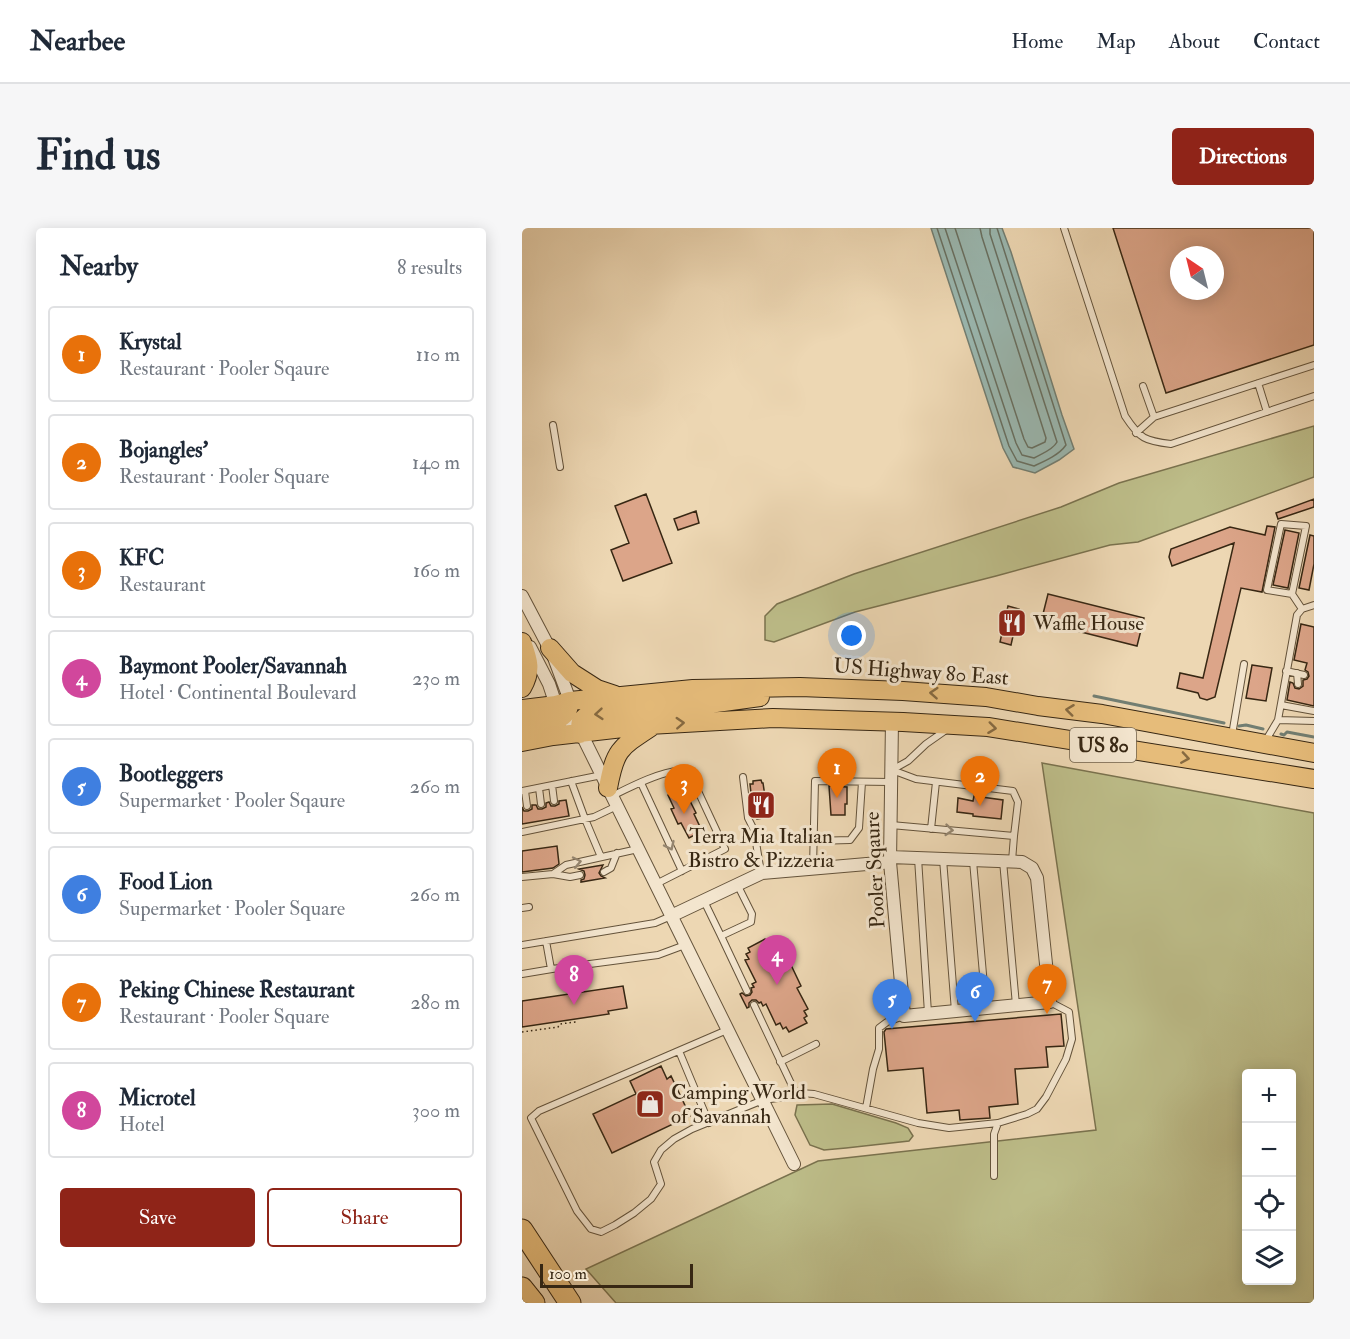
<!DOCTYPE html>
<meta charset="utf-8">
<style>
body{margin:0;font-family:"IM FELL Double Pica",serif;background:#f6f6f7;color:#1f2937}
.controls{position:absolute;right:18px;bottom:18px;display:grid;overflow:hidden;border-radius:6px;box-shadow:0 3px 15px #0003}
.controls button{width:54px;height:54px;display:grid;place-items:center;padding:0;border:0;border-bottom:2px solid #e0e1e3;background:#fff;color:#1f2937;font:30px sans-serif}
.compass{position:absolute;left:648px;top:18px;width:54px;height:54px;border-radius:50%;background:#fff;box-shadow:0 3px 15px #0003;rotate:325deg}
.scale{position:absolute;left:18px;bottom:15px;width:153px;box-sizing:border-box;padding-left:6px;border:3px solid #372713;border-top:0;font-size:16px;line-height:21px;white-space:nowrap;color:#372713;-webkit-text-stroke:4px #f3e5ce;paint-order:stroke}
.you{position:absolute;left:330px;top:408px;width:21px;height:21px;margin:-15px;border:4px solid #fff;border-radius:50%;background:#1a73e8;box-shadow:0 0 0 9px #1a73e833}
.badge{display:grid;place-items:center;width:39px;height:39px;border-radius:50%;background:#8f2418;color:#fff;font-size:20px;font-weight:700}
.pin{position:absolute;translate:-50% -50px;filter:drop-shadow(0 2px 3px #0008)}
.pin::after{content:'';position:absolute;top:32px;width:21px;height:18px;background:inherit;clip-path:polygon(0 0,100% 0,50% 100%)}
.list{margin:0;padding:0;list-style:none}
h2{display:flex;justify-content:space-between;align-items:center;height:78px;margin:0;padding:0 24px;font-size:26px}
h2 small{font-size:20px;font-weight:400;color:#747a83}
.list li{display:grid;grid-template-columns:39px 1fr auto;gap:18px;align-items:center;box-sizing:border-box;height:96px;margin:0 12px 12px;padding:0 12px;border:2px solid #e0e1e3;border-radius:6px}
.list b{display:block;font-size:22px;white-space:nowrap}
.list p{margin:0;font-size:20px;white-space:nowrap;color:#747a83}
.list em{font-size:20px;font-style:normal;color:#747a83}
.actions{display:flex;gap:12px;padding:18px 24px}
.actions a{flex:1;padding:14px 0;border:2px solid #8f2418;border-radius:6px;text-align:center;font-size:21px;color:#8f2418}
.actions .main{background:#8f2418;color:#fff}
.icon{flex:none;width:33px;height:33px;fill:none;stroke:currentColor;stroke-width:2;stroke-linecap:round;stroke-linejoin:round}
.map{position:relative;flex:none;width:792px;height:1075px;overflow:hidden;border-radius:6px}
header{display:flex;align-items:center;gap:36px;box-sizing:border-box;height:84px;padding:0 30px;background:#fff;border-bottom:2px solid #e0e1e3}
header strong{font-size:28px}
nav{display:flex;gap:33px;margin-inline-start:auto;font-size:21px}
.intro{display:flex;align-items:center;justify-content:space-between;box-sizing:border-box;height:144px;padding:0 36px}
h1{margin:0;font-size:42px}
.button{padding:15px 27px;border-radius:6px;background:#8f2418;color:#fff;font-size:21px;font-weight:700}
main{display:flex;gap:36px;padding:0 36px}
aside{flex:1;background:#fff;border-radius:6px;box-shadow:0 3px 15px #0003}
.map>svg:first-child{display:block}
.green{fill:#bdbd89;stroke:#7a724e;stroke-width:1.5;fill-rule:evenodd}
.water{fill:#9ab8b1;stroke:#727e72;stroke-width:1.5}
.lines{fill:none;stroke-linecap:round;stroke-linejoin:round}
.shore{stroke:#687062;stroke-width:1.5}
.stream{stroke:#727e72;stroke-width:3}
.building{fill:#dca589;stroke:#372713;stroke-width:1.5;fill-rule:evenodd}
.service-casing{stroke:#64533b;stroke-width:8}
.minor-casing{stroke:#64533b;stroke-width:14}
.primary-casing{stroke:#372713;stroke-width:20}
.motorway-casing{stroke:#372713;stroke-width:23}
.path{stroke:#372713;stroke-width:1.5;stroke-dasharray:1.5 3;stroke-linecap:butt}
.service{stroke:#f3e5ce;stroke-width:6}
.minor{stroke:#f3e5ce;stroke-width:12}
.primary{stroke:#e6bc7a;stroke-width:18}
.motorway{stroke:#e6bc7a;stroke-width:21}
.oneway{stroke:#866a41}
.oneway2{stroke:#958670}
.labels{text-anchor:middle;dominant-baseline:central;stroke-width:6;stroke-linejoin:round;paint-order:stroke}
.shield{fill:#f3e5ce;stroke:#6f604b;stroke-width:1.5}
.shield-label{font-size:20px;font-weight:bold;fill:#372713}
.poi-label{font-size:21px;fill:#372713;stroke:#f3e5ce;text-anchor:start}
.street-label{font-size:21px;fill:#372713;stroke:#f3e5ce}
</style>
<header>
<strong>Nearbee</strong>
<nav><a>Home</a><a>Map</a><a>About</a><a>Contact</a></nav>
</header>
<div class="intro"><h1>Find us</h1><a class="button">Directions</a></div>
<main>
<aside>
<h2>Nearby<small>8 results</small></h2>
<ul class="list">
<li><span class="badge" style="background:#e8710a">1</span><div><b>Krystal</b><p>Restaurant · Pooler Sqaure</p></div><em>110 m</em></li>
<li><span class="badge" style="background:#e8710a">2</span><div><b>Bojangles'</b><p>Restaurant · Pooler Square</p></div><em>140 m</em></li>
<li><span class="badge" style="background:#e8710a">3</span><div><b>KFC</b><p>Restaurant</p></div><em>160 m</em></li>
<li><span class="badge" style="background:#d1479c">4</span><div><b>Baymont Pooler/Savannah</b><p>Hotel · Continental Boulevard</p></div><em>230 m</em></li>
<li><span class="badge" style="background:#3f7fe0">5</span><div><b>Bootleggers</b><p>Supermarket · Pooler Sqaure</p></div><em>260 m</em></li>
<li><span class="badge" style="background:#3f7fe0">6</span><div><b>Food Lion</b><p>Supermarket · Pooler Square</p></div><em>260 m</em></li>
<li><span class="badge" style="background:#e8710a">7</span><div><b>Peking Chinese Restaurant</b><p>Restaurant · Pooler Square</p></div><em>280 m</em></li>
<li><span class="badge" style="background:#d1479c">8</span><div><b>Microtel</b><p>Hotel</p></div><em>300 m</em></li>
</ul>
<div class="actions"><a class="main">Save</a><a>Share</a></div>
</aside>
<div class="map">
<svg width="792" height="1075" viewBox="0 0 792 1075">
<rect width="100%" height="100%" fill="#edd7b3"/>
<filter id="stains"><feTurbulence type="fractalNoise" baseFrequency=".00333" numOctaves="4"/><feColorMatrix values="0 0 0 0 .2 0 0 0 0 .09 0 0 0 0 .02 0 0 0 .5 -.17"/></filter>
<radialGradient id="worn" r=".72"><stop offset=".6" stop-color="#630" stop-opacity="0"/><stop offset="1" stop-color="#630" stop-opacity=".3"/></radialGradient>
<path class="green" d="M792,198V249L616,314L588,317L474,348L333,384L252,414L243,412V388L255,376L332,346L539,279L597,255Z
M520,535L792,585V1075H94L64,1041L296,933L574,902ZM724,846H770V1052H724Z
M310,876L374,895L386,900L391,908L387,913L324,920L302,922L288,917L273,887L275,877Z"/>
<path class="water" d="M409,0H480L489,24L540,187L552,221L537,232L513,245L491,239L481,220Z"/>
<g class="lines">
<path class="shore" d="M415,0L487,218L495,233L512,238C523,233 537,227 544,217L475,0
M423,0L494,215L500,227L512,230C519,226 531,222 535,214L468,6V0
M433,0L502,211L506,219L510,220L523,214L524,210L460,9L458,0"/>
<path class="stream" d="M572,468L702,495
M717,498L724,497L741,501
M759,506L762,507L765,504L792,509"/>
</g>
<path class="building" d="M591,0H792V117L644,165ZM657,27H693V63H657Z
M124,266L150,335L101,353L89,322L107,315L93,278Z
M792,271V279L756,291L754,285Z
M174,283L177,295L156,302L152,291Z
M745,298L753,299L740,364L719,360L693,469L685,472L678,470L676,465L655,460L658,445L681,450L712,315L650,338L647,329L649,321L708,299L743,307Z
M763,302L777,305L766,360L751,357Z
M788,307L792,308V336L787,362L777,360Z
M526,366L622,390L615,418L519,394Z
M486,378L497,381L489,417L478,414Z
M779,396L792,399V478L765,472L768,454L771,455L773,460L777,461L781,458V452L785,451L787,448L786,444L783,442L785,435L772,432Z
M730,437L750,440L744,473L724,470Z
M239,552L240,555H241L246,589L235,591L231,565H229L228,556H231V553Z
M307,558L325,559V576H323V587H309Z
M156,560L157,563L159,561L166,574L168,573L174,585L172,586L180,603L167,610L159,595L156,596L149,581L152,580L146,567L148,566L147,564Z
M452,568L481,572L479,591L451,588V586L435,584L436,570L451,573Z
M44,572L47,588L0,596V579L2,583H6L10,581V577H14L16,581H20L24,579V575L27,574L29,578H33L37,576V573Z
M35,618L37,636L31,640L0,644V623Z
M81,637L77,645L79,648L83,650L59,654V652L62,651L63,647L62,643L57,641Z
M243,711L246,716L250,714L253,720L256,718L266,739L269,737L279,758L275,760L286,781L282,783L285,788L282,790L285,795L267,804L264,799L261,801L258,795L254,797L244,776L241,778L239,774L237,775L234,772H230L227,775V779L225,780L218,766L220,765L224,768L228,767L230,764L229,760L232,759L230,756L234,754L223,732L227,731L224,726L228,724L226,720Z
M101,758L105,780L86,783L87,786L0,799V773Z
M539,786L542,818L524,819L526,839L493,841L496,876L467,879L468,890L438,892L437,882L405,885L401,840L366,843L362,804L364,801Z
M139,838L145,851L149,848L168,888L90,925L71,886L114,866L108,853Z"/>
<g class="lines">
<g class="service-casing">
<path id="service" d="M542,0L603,188C618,211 623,213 649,216L792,168
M736,155L745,184
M621,158L632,189
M31,197L38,239
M614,205L632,189L792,137
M770,366L745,362L759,296L784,298L770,366L780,381
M764,443L782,447
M775,445L776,456
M759,477L792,483
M756,492L775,387L780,381L792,377
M710,507L722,436
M744,512L756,492L792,493
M370,542L386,533L404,516L424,502
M221,549L226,590L232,602L239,645
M49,553L63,591L79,629
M119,555L160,643
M30,557L32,573
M17,560L19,576
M0,563L80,547
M3,563L5,578
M90,568C106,560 141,542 158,543C162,544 165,545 168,546L203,621L134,656
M369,597L492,608L496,574L491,563L394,551L370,542
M409,601L414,554
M0,604L72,589L95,578
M291,613L328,612L337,600L340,554
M396,630L406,785
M421,631L433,783
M451,633L464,780
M481,633L494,777
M490,633L492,608
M291,640L293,553L369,554
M82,644L89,640L95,625
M31,646L48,649L58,647
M0,649L31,646L44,637L116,621
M182,673L199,708L229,694L230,686L215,656
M0,680L7,679
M199,708L225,763
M24,713L29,741
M0,717L133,695L149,688
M0,746L30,741L136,727L163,717
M232,777L274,866
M205,802L17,883L9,890L55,983L69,1001L79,1004L93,997L112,985L129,971L139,956L132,934L139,922L152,911L170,901L241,872L263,869L278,865L292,866L396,895L427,900L476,895L505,886L515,881L524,869L544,831L550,811L547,784L528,774
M157,823L187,895
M258,834L294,816
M344,880L351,841L357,821V800L365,794L382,788
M472,948V906L476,895"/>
</g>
<g class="minor-casing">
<path id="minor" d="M0,368L31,427L50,478
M8,419L27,456L34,477L58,506
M57,501L272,936
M368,629L500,634L510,640L515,650L528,774L382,788L368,634L370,493
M149,688L240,645L368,634"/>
</g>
<g class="primary-casing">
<path id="primary" d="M0,414C7,433 10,442 0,460
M28,420L50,445L75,461L93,467
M0,481L34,477L48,473L171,461L278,459L381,463L464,469L516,478L580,486L792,525
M0,497L38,490C45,486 47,481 48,473
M58,506C58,496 57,492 66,487L194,475L238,469
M0,514L31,508L127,497L251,490L381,494L466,499L792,551
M86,560C93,522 97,520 129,499"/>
</g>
<g class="motorway-casing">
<path id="motorway" d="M0,1002L48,1075
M0,1060L12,1075"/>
</g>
<path class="path" d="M0,804L36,799L38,796L53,794V791"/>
<use href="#service" class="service"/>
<use href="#minor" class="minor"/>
<use href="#primary" class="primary"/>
<use href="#motorway" class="motorway"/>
</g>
<defs><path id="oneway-chevron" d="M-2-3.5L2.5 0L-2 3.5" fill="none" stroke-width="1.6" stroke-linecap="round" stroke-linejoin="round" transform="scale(1.5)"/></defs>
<g class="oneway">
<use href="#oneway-chevron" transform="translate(412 465) rotate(-176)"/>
<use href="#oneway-chevron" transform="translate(548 482) rotate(-173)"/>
<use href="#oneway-chevron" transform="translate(77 486) rotate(175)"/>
<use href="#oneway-chevron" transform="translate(158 495) rotate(-3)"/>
<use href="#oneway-chevron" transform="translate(470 500) rotate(7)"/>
<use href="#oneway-chevron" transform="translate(663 530) rotate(9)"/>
</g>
<g class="oneway2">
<use href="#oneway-chevron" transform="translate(427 602) rotate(5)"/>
<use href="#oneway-chevron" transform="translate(148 618) rotate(65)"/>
<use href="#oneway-chevron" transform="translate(55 634) rotate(-12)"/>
</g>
<defs>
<g id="restaurant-square" transform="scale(1.5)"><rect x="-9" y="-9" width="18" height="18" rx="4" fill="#8f2418" stroke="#f3e5ce"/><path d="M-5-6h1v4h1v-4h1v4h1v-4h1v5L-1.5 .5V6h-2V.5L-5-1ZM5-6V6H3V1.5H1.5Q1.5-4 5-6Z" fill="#fff"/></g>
<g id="shop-square" transform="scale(1.5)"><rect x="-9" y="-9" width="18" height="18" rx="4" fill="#8f2418" stroke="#f3e5ce"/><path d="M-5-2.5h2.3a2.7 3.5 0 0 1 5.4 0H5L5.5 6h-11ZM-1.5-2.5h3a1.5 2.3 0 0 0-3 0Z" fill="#fff"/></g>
</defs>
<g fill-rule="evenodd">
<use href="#restaurant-square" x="490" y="395"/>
<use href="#restaurant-square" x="239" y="577"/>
<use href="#shop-square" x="128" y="876"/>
</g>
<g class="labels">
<rect class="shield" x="548" y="500" width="66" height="34" rx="4.5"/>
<g class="shield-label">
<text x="581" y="517">US 80</text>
</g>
<g class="poi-label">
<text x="511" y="395">Waffle House</text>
<text x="239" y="608" text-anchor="middle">Terra Mia Italian<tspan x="239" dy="24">Bistro &amp; Pizzeria</tspan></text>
<text x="149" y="864">Camping World<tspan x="149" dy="24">of Savannah</tspan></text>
</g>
<g class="street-label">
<text transform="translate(399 444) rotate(4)">US Highway 80 East</text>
<text transform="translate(353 642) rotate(-93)">Pooler Sqaure</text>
</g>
</g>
<rect width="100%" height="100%" filter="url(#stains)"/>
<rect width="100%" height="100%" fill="url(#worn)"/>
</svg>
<div class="controls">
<button>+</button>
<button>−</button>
<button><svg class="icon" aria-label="locate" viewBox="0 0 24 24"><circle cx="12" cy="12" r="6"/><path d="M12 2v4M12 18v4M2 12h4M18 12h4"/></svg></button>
<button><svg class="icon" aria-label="layers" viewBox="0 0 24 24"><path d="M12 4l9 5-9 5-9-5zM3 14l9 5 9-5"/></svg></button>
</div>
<svg class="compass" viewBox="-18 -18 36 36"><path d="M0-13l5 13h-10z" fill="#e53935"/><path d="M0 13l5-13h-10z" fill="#747a83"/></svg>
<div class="scale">100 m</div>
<div class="you"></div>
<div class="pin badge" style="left:315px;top:570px;background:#e8710a">1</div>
<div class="pin badge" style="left:458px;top:578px;background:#e8710a">2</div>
<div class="pin badge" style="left:162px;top:586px;background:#e8710a">3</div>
<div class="pin badge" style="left:255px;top:757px;background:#d1479c">4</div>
<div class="pin badge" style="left:370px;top:801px;background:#3f7fe0">5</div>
<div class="pin badge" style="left:453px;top:794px;background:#3f7fe0">6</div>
<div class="pin badge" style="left:525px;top:786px;background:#e8710a">7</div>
<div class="pin badge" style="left:52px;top:777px;background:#d1479c">8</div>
</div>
</main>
